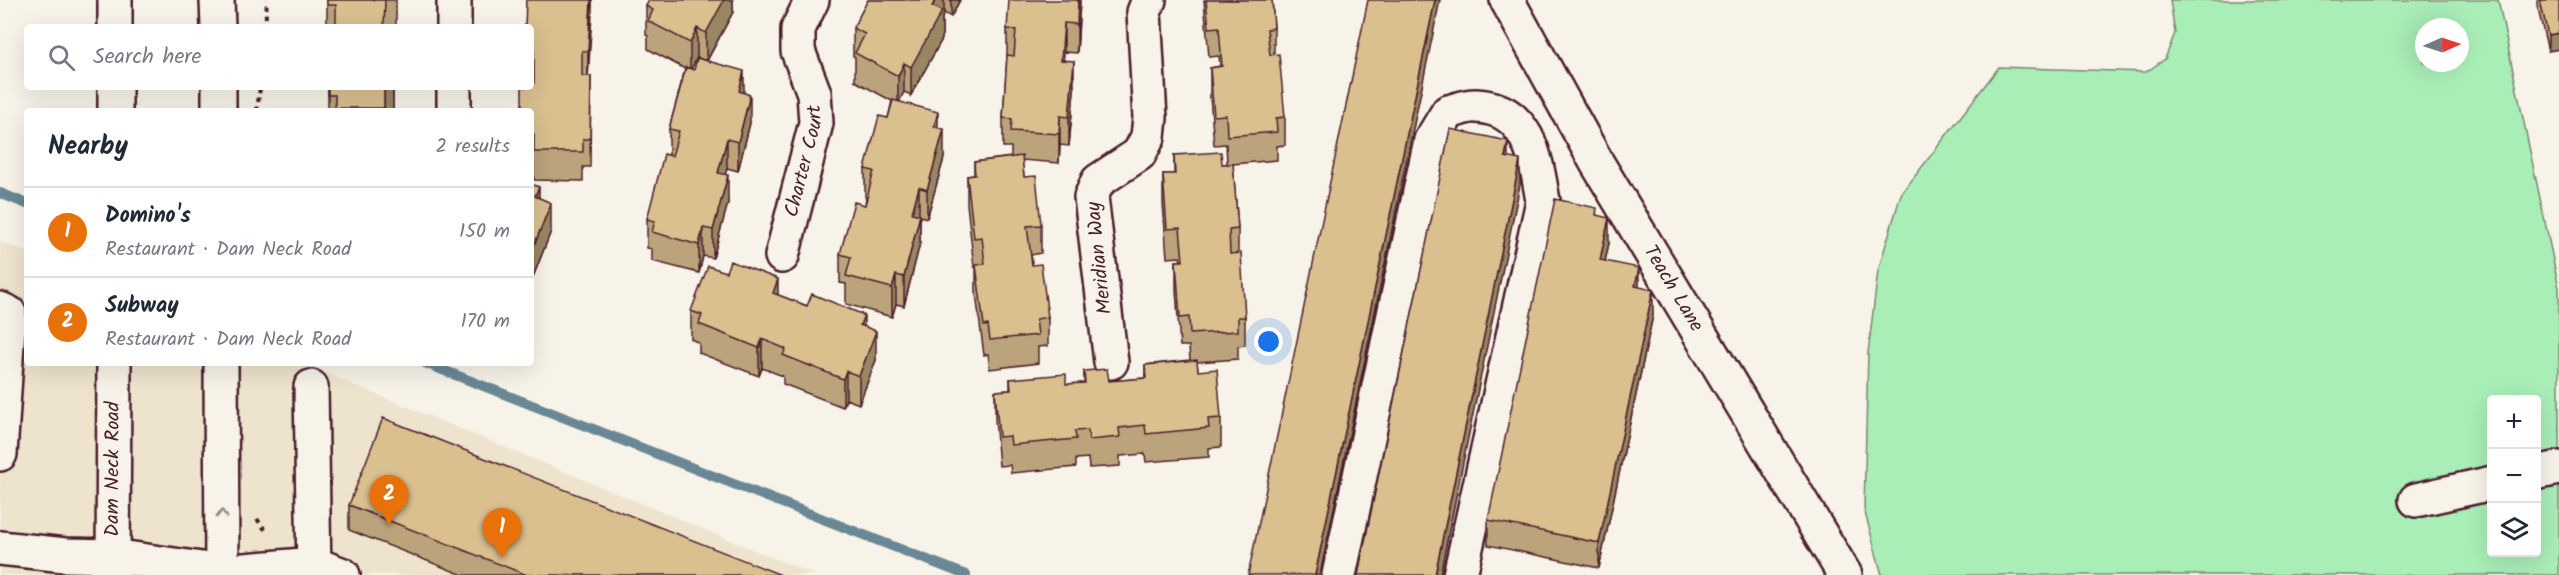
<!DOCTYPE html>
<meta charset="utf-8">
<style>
body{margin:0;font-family:Kalam,sans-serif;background:#f6f6f7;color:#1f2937}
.controls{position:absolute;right:18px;bottom:18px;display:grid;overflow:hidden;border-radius:6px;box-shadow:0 6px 24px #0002}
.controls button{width:54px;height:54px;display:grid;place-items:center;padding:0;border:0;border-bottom:2px solid #e0e1e3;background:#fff;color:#1f2937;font:30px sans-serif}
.compass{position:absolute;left:2415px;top:18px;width:54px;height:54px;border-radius:50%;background:#fff;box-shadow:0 6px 24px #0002;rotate:87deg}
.you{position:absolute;left:1269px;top:342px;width:21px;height:21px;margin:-15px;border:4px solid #fff;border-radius:50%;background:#1a73e8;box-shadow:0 0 0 9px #1a73e833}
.badge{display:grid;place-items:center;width:39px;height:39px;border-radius:50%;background:#0f766e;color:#fff;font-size:20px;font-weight:700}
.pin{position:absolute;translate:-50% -50px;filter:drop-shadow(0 2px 3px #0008)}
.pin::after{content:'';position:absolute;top:32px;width:21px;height:18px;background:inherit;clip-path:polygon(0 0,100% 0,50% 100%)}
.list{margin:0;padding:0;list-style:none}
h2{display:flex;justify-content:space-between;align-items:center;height:78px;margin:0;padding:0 24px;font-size:26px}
h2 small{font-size:20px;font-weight:400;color:#747a83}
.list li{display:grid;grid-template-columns:39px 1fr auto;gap:18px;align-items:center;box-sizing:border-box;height:90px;padding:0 24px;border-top:2px solid #e0e1e3}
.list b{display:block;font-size:22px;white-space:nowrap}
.list p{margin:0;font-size:20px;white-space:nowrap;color:#747a83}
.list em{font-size:20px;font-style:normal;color:#747a83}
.icon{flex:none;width:33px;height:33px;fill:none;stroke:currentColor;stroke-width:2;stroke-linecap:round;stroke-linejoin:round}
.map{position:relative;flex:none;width:2559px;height:575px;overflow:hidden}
.search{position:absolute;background:#fff;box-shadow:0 6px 24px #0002;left:24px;top:24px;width:510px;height:66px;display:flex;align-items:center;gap:15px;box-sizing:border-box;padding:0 21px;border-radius:6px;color:#747a83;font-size:22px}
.panel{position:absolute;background:#fff;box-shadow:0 6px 24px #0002;left:24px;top:108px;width:510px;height:258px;border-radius:6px}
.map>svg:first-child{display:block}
.built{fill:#eee3cd}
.green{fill:#a9edb7;stroke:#7a8671;stroke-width:1.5;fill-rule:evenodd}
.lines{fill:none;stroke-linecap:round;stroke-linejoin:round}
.stream{stroke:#698795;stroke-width:10}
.minor-casing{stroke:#4a1f2b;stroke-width:38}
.major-casing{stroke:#4a1f2b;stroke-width:38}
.path{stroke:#4a1f2b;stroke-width:4;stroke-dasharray:4.5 4.5;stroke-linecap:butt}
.minor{stroke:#f7f3e8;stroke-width:33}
.major{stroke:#f7f3e8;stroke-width:33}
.wall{fill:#bba47b;stroke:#4a1f2b;stroke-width:1.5;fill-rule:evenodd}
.shaded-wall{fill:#998664;stroke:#4a1f2b;stroke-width:1.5}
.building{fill:#dabf8f;stroke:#4a1f2b;stroke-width:1.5}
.oneway{stroke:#a0898a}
.labels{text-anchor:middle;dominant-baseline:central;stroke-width:4.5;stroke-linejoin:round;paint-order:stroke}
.street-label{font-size:20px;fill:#4a1f2b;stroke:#f7f3e8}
</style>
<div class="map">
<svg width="2559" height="575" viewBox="0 0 2559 575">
<rect width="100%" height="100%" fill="#f7f3e8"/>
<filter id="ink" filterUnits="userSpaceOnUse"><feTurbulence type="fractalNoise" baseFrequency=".0167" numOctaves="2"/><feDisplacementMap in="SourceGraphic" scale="12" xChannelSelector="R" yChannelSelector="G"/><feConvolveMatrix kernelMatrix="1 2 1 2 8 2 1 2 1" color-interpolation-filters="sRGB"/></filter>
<g filter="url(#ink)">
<path class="built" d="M0,242L27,252V363H300L815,575H0Z"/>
<path class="green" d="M2170,0H2498L2559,288V575H1882L1864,509L1868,353L1878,271L1901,194L1999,67L2146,72L2165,59L2175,33ZM2424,27H2460V63H2424ZM2492,400H2536V552H2492Z"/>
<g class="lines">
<path class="stream" d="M0,193L27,204
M425,363L966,575"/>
<g class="minor-casing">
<g id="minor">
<path id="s1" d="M1507,0L1597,163L1845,575"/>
<path d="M454,27V0"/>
<path d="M454,111V87"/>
<path id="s2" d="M782,256L816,123L814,93L798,51V29L812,0"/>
<path d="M0,309L9,313L0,454"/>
<path d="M1111,362L1091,197L1098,181L1139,154L1148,137L1150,118L1144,12L1149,0"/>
<path d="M311,387L314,575"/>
<path d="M2536,473L2559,468"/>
<path d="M2416,500L2492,483"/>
<path d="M0,548L65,555L113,556L222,572L314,564L343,575"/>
<path d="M1339,575L1431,140L1448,112C1457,110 1468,105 1476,106C1529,108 1536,159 1543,201L1460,575"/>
</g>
</g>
<g class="major-casing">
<g id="major">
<path d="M217,0L218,27"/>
<path d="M115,27V0"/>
<path d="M219,87V111"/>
<path d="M115,111V87"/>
<path d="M221,363L222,575"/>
<path id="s3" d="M113,575L114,363"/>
</g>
</g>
<path class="path" d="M265,27L267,0
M257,111L260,87
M257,519L267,532"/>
<use href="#minor" class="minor"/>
<use href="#major" class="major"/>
</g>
<path class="wall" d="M327,0H396V27H327Z
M592,0L588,76H591L590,167H583V181L534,180V162H531V111L534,74H531V27Z
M733,0V12L707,61L744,93L750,123L738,171L727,168L725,174L728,203L713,258L703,256L699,273L652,261V249L647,248V219L669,155V129L685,69L648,49V36L646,35V6ZM697,57L701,59L694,70L691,69Z
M868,0H960L951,17L944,13L942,18V39L911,95L904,92L899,101L938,128L944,158L927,218L920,216V243L904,306L896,304L892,317L846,304V284L840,283V254L865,205L866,198L865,197V169L888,118L892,101L855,81V57L853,56V28Z
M1080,0L1077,53L1064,52L1063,60L1074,90L1069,146L1060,145L1059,163L1022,160L1024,177L1041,225V253L1031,255L1032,265L1048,317V346L1038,347V363L990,369L988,354L984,355L976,294V267H974L967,204V176L974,175V162L1011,157V147H1003V118L1007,57V29Z
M1204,0H1272L1274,28V54L1285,117V145L1277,146V160L1233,164L1238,229V253L1245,317V345L1238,346V359L1197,362L1198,371L1221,418V447L1209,448V457L1146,462L1145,454L1120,456V466L1089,468L1088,458L1076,459V467L1011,473L1010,465L999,466L995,419V391L1010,390V379L1066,384L1084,383V371L1109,381L1145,378V365L1190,360L1189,346H1180L1176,290V261H1181L1180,257L1167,258L1163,203V174H1174V155L1222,164H1227L1226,144L1214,145L1210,96V68L1220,66L1219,56L1209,57Z
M2537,0H2559L2548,51L2537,5Z
M328,87H393V111H328Z
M531,184L539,198L551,231L533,277L531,276Z
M1597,215L1609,243L1605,261L1639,287L1653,315L1599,568L1488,545V520Z
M778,295L864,327L876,360L859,404L846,399L843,407L783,384V376L762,368L759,376L699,353V343L691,339V311Z
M349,505L781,575H463L349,530Z"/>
<path class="shaded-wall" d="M591,0H592V14L588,79V51Z
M723,0H733V12L706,62V33Z
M936,0H944V13L942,18V39L911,95V67L932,6Z
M951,0H960L951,17Z
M1078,0H1080L1077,53V24Z
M1435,0H1440L1320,575H1315Z
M1064,23V52L1061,89V60Z
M697,28V57L690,72V43Z
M2559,33V49L2548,51V35Z
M1074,61V90L1069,146V117Z
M904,63V92L898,104V76Z
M744,71V99L739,91Z
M393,87V111H384V89Z
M750,95V123L738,171V142Z
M938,112V141L934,127Z
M1060,116V145L1059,163V134Z
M944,129V158L927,218V190Z
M727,139V168L718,201V173Z
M1508,141V166L1505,157Z
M1520,160V185L1440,575H1435Z
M728,175V203L713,258V230Z
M539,187V216L535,196Z
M919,187V216L912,213Z
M551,203V231L533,277V248Z
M920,215V243L904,306V277Z
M1609,218V243L1600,285V260Z
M703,228V256L699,273V245Z
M1639,268V293L1635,286Z
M896,275V304L892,317V288Z
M778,279V308L773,293Z
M1653,290V315L1599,568V543Z
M864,315V343L860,325Z
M876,331V360L859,404V376Z
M762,339V368L759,376V348Z
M846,371V399L843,407V379Z"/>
<path class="building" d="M327,0H385L384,27H336V5H327Z
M526,0H591L588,51H582V76H591L590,139H583V152H534V134H531V111H522V87H531V83H534V45H531V27H525Z
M649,0H724L706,33L697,28L690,43L648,21L653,10L646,6Z
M868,0H936L932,6L942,11L911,67L904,63L898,76L855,53L865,34L853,28Z
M1009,0H1078L1077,24L1064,23L1061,60L1074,61L1069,117L1060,116L1059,134L1011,131L1012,119L1003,118L1007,55L1014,56L1016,30L1007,29Z
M1206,0H1272L1274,28L1267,29L1270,55L1279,54L1285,117L1276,118L1277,132L1227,136L1226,115L1214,116L1210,68L1222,66L1219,27L1209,28Z
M1368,0H1435L1315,575H1248Z
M2540,0H2559V33L2548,35Z
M697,58L744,71L739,91L750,95L738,142L727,139L718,173L728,175L713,230L703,228L699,245L652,232L655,221L647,219L664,154L672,156L679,131L669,129L686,67L694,70Z
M328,87H392L384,89V108H335V95H328Z
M893,100L938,112L934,127L944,129L927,190L919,187L912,213L920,215L904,277L896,275L892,288L846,276L851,257L840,254L854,202L865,205L874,171L865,169L879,116L888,118Z
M1450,129L1508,141L1505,157L1520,160L1435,575H1358Z
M1221,152L1222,164H1233L1238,229L1229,230L1230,254L1241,253L1245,317H1238V331L1190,334L1189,317L1180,318L1176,261H1183L1180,228L1167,229L1163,174H1175L1174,155Z
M1022,156L1024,177L1036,176L1041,225L1027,226L1032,265L1041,264L1048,317L1036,319L1038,335L990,340L988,325L984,326L976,265L985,264L982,237L974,238L967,176L975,175L974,162Z
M531,184L539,187L535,196L551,203L533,248H531Z
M1555,199L1597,208L1596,215L1609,218L1600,260L1639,268L1635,286L1653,290L1599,543L1488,520Z
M730,261L778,279L773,293L807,306L812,294L864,315L860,325L876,331L859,376L846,371L843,379L783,355L786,349L762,339L759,348L699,324L702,315L691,311L708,266L726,272Z
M1197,360L1198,371L1217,369L1221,418L1208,419L1209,428L1146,434L1145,425L1119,428L1120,437L1089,440L1088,430L1075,431L1076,439L1011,445L1010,436L999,437L995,391L1011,390L1010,379L1066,374V384L1085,383L1084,371L1107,369L1109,381L1146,378L1145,365Z
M383,418L781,575H527L349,505Z"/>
<defs><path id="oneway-chevron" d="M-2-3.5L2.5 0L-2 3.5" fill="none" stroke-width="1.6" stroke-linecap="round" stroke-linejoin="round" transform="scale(1.5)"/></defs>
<use class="oneway" href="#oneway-chevron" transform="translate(222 514) rotate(-90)"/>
</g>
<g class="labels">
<g class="street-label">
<text stroke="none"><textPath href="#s2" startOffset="98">Charter Court</textPath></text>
<text transform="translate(1100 258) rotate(-96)">Meridian Way</text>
<text stroke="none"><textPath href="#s1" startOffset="333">Teach Lane</textPath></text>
<text stroke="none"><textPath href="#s3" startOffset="106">Dam Neck Road</textPath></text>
</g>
</g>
</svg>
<div class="controls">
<button>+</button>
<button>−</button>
<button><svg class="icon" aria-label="layers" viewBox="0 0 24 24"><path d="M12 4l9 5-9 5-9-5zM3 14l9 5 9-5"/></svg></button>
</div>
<svg class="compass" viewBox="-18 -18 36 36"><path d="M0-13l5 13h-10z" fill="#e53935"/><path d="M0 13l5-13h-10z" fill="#747a83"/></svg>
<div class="you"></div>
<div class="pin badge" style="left:502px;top:558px;background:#e8710a">1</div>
<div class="pin badge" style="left:389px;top:525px;background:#e8710a">2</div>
<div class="search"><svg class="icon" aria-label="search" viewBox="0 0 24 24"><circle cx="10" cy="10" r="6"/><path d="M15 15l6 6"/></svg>Search here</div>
<section class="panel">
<h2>Nearby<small>2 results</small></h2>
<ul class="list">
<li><span class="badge" style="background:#e8710a">1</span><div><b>Domino's</b><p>Restaurant · Dam Neck Road</p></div><em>150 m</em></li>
<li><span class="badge" style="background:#e8710a">2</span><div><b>Subway</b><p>Restaurant · Dam Neck Road</p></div><em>170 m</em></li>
</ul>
</section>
</div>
